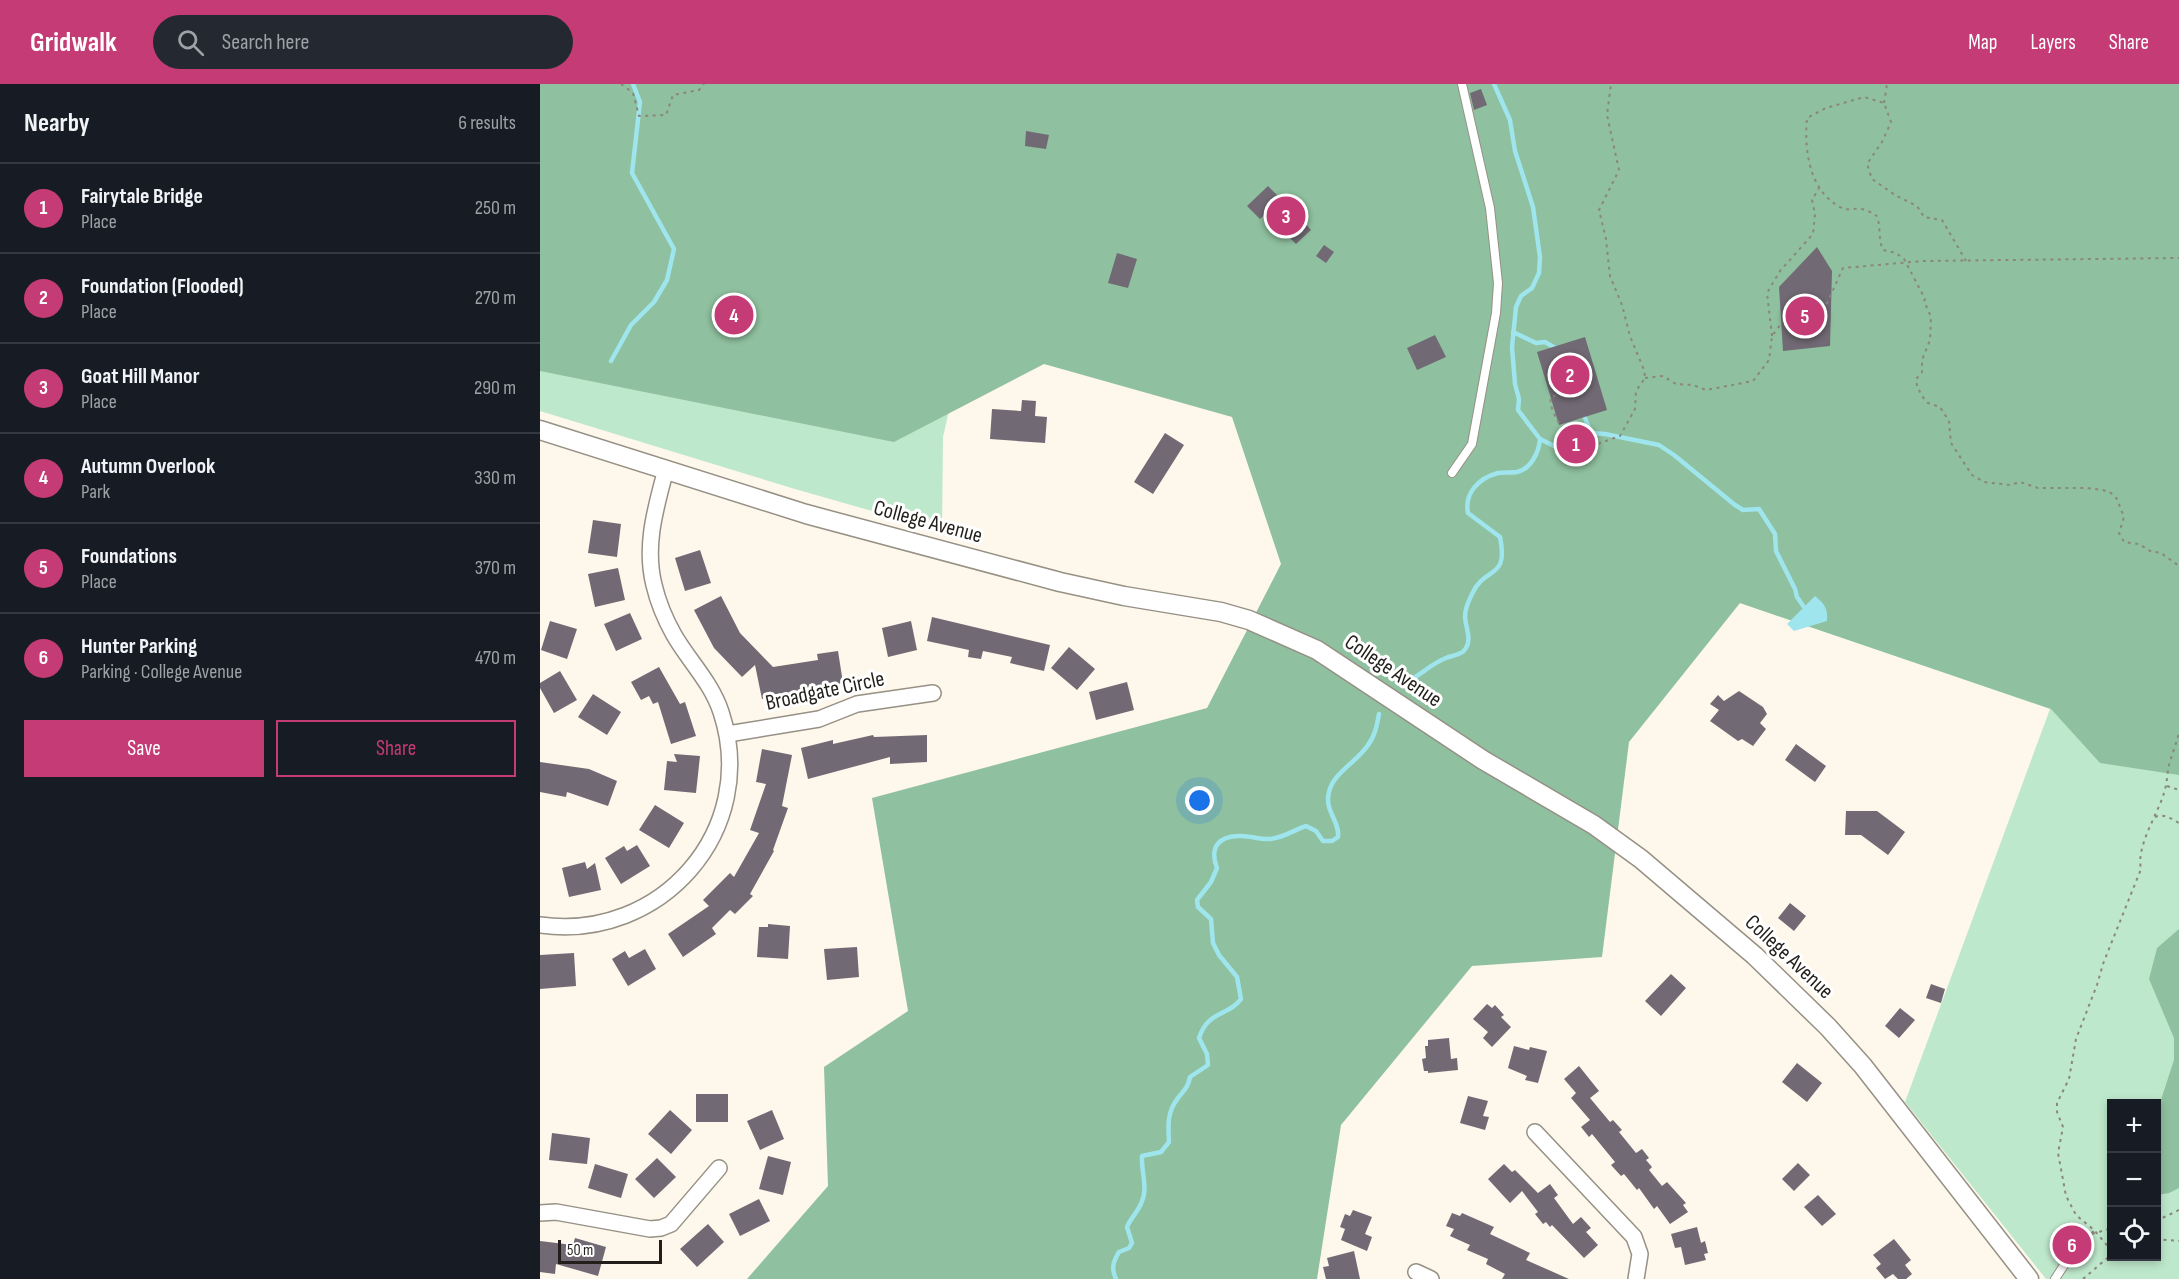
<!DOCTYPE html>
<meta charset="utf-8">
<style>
body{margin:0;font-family:"Sofia Sans Condensed",sans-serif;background:#242831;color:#f1f3f6}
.controls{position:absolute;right:18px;bottom:18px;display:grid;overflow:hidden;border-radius:0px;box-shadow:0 3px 9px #0003}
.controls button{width:54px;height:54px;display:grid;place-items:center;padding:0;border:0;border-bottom:2px solid #363941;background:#171b24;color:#f1f3f6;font:30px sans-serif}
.scale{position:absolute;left:18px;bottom:15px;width:104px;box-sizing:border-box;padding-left:6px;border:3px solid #221f1b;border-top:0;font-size:16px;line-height:21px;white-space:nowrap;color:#221f1b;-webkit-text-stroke:4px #fff;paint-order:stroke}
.you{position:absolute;left:660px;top:717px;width:21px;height:21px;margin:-15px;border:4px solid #fff;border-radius:50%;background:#1a73e8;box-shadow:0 0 0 9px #1a73e833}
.badge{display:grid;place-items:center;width:39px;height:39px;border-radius:50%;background:#c43b76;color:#fff;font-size:20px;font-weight:700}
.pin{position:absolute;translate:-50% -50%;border:3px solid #fff;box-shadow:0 2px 6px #0006}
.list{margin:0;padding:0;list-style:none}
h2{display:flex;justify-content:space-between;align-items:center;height:78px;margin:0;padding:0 24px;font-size:26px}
h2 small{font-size:20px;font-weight:400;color:#9ea1a6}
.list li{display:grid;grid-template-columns:39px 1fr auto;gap:18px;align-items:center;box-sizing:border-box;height:90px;padding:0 24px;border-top:2px solid #363941}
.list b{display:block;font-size:22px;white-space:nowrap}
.list p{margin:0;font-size:20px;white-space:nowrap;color:#9ea1a6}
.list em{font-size:20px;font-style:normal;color:#9ea1a6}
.actions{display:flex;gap:12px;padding:18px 24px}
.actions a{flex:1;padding:14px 0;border:2px solid #c43b76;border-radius:0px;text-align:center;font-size:21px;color:#c43b76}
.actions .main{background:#c43b76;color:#fff}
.icon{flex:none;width:33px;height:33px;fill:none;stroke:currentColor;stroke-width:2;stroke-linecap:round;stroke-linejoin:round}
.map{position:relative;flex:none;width:1639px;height:1195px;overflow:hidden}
header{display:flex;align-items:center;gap:36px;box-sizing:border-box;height:84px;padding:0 30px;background:#c43b76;color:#fff}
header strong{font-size:28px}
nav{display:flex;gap:33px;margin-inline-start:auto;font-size:21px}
.search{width:420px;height:54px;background:#242831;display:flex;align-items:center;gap:15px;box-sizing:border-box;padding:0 21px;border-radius:33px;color:#9ea1a6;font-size:22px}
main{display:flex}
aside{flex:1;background:#171b24}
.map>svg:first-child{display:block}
.green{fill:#bee8cb;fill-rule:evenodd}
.forest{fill:#8fc09f}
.water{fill:#9fe5ed}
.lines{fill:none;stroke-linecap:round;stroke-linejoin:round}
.stream{stroke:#9fe5ed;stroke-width:4.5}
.building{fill:#716a74}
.service-casing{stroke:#969085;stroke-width:10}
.minor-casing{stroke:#969085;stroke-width:18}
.tertiary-casing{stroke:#969085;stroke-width:21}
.path{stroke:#8b867e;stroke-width:2;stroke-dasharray:3 4.5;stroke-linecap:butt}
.service{stroke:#fff;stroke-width:8}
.minor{stroke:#fff;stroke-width:15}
.tertiary{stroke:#fff;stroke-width:18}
.labels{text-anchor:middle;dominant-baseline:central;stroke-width:6;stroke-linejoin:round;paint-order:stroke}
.street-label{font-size:22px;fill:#221f1b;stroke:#fff}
</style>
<header>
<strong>Gridwalk</strong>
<div class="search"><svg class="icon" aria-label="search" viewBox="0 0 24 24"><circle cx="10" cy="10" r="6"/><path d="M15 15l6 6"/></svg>Search here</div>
<nav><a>Map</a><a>Layers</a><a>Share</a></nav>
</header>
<main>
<aside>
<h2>Nearby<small>6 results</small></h2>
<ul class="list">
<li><span class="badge">1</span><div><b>Fairytale Bridge</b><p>Place</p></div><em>250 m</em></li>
<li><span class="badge">2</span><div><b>Foundation (Flooded)</b><p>Place</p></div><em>270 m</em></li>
<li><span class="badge">3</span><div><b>Goat Hill Manor</b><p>Place</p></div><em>290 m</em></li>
<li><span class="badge">4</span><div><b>Autumn Overlook</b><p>Park</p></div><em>330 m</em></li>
<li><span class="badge">5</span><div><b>Foundations</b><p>Place</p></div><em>370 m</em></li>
<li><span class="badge">6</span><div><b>Hunter Parking</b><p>Parking · College Avenue</p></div><em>470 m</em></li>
</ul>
<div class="actions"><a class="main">Save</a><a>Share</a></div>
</aside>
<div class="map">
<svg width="1639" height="1195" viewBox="0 0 1639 1195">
<rect width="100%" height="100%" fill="#fef7eb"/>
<path class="green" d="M0,0L411,318L403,353L402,447L255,405L0,327Z
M1639,0V1195H1506L1365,1018L1510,625L1200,519ZM1572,1020H1616V1172H1572Z"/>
<path class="forest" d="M0,0H1639V691L1560,679L1511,625L1200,519L1089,658L1062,873L932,882L801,1041L777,1195H207L288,1102L284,983L368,927L332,714L667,624L741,480L692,333L504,280L354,358L0,287Z
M1639,845V1104L1629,1109L1617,1111V1028L1634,976V954L1609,895L1617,864Z"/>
<path class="water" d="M1275,512C1285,520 1288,525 1287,537L1254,547L1247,540Z"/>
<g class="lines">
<path class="stream" d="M973,248L996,259L1005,258L1017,265
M71,277L91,241L114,218L127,196L134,165L92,89L100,18L93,0
M1043,329L1051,349
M1000,355L1022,366L1040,359L1051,349L1065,350L1119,361L1134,371L1195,421L1203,426L1219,425L1235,450L1236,467L1255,505L1257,513L1264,523
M863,600C879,593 890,580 906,574C914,571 922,571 926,564C932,555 925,542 925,532C925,525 929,516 932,510C945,481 969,497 960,453L928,429C924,409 939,394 958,389C964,388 971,389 977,388C991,385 999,368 1000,355L978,326L979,315L975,300L972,263L976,223L981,212L992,204L999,189L1000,173L993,123L975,67L970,36L954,0
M576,1195C571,1184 573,1178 579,1168L589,1164L592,1159L587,1143C591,1133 599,1127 602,1117C608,1104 601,1087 602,1072L621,1068L629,1058C628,1041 627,1028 638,1014C644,1006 648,1004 650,993L668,981L667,970L659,954C668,926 689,932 701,915L697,893L679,871L673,859L671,835L658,823L657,816L671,798L677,784C669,763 679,751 702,752C711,752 721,756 730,755C743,754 754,746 766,742L776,747L783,757H792L798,753C800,736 784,728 789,708C793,689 818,677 828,661C835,652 837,641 839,630"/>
</g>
<path class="building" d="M941,5L947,21L934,26L930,9Z
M486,47L509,51L506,65L485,62Z
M728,102L739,113L741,111L771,146L756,160L742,146L745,143L729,127L720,135L707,122Z
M784,161L794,168L786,179L776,172Z
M1277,163L1292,187L1290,262L1243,267L1239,203Z
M577,169L597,175L588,204L568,199Z
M895,251L906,273L877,286L867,264Z
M1045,253L1067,326L1019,341L997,268Z
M482,316L496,317L495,332L507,333L505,359L450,355L452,325L481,327Z
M625,349L644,361L613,410L594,398Z
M53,436L81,440L77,473L48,469Z
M160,466L171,499L145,507L135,474Z
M78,484L85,516L55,523L48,490Z
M181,512L200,549L233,583L278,576L277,570L298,567L303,599L222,615L215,581L202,593L174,564L154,526Z
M90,529L102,555L76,567L64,540Z
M392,533L510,561L504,587L470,579L472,573L443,567L441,575L428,573L429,566L387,557Z
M10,537L37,545L27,575L1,566Z
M371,537L377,566L348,573L342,544Z
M529,563L555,585L537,606L511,584Z
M119,583L140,620L145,618L156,652L131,660L118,618L113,620L109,612L101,616L91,598Z
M20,587L37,616L14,629L0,604V599Z
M587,598L594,626L556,636L549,608Z
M1199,607L1223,623L1227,630L1220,639L1226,645L1213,662L1202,655L1198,657L1170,637L1179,626L1170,620L1178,611L1184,617Z
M53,610L81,628L67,651L38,633Z
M333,651L334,653L387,651V678L350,680V673L268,695L261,664L293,656V660Z
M1256,660L1286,682L1275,698L1245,676Z
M222,665L252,671L242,722L248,724L233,766L234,767L210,810L213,812L195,830L190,826L172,844L176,850L143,873L128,850L169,822L163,816L190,789L194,793L219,749L210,746L226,700L216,698Z
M134,670L160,672L156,709L124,706L127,677L137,678Z
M0,678L49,685L77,697L68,722L27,708L26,713L0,708Z
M115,721L144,739L129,764L99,746Z
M1306,727H1337L1365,748L1348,771L1321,751H1305Z
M97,761L110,782L81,800L65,774L84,762L87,767Z
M45,778L47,785L55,779L61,806L29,813L22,784Z
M1250,819L1266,832L1254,847L1238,834Z
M228,840L250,842L248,875L217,873L219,843H228Z
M317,863L319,893L287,896L284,865Z
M105,865L116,885L88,902L72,875L85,867L89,874Z
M34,869L36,902L0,905V871Z
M1131,890L1146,904L1121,932L1105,917Z
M1391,900L1405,905L1401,919L1386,914Z
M947,920L952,924L955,921L964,931L961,933L971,943L952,963L943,954L948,948L933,935Z
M1360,924L1375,936L1359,954L1345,942Z
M909,954L911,975L917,974L918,986L888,989V987H884L882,975L886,974L885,962H888V956Z
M974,962L989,966L990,963L1007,967L998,999L985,996L987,992L968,984Z
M1257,979L1282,999L1267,1018L1242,998Z
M1039,982L1059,1007L1050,1014L1070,1038L1073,1036L1082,1046L1079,1048L1096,1069L1102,1065L1109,1074L1106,1076L1112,1083L1109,1086L1122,1102L1127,1098L1146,1119L1143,1121L1148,1128L1130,1140L1117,1122L1114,1125L1099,1104L1097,1106L1084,1090L1081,1092L1071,1081L1075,1078L1052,1050L1049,1053L1041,1043L1050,1036L1031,1014L1036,1009L1024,995Z
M156,1010H188V1038H156Z
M928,1012L948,1017L943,1032L949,1033L945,1046L920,1039Z
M130,1026L152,1046L131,1070L108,1050Z
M232,1026L244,1055L220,1066L207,1037Z
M12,1049L50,1054L47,1080L9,1076Z
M228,1072L251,1078L243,1111L219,1105Z
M117,1074L136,1093L114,1114L95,1095Z
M1258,1079L1270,1091L1254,1107L1242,1095Z
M55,1080L88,1090L81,1114L48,1104Z
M964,1080L972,1088L975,1086L998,1109L1010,1100L1018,1111L1014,1114L1033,1140L1041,1133L1051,1144L1046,1148L1058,1161L1044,1174L1012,1141L1010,1143L1006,1138L1003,1140L995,1130L998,1128L982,1107L970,1119L948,1095Z
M1278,1111L1296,1130L1282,1142L1264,1123Z
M219,1115L230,1137L200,1152L189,1130Z
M813,1126L832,1133L825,1150L832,1153L827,1167L801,1156L805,1145L800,1143L805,1130L810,1132Z
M912,1129L920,1132L922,1129L954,1143L950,1150L990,1169L986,1176L1029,1195H962L965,1190L946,1180L948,1175L927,1166L930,1161L910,1152L914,1145L906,1142Z
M168,1140L184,1158L157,1183L140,1165Z
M1157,1143L1161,1159L1165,1157L1168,1169L1164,1170L1166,1176L1145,1181L1141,1163L1135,1164L1131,1150Z
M35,1154L66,1163L58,1192L16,1180L15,1190L0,1188V1157L33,1161Z
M1354,1155L1371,1176L1365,1181L1372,1190L1366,1195H1358L1353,1190L1345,1195L1336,1184L1341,1180L1333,1171Z
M814,1167L820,1195H786L783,1183L789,1182L787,1174Z"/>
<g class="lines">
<g class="service-casing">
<path id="service" d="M912,389L932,360L956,229L958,199L950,124L922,0
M1515,1195L1526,1178L1542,1166"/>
</g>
<g class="minor-casing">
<path id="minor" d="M188,650L279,635L317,620L393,609
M0,841C121,858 220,746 181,628C171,598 149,577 134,551C125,535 118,518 114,501C104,461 116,423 126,385
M995,1048L1094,1153L1100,1170L1096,1195
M0,1129L16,1128L110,1145L121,1144L131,1140L179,1084
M876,1188L891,1195"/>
</g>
<g class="tertiary-casing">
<path id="tertiary" d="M0,346L266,430L520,498L584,512L681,528L709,536L777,566L943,676L1054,741L1101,775L1215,872L1288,943L1323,982L1489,1195"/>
</g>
<path class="path" d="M81,0L93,9L99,32L126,31L133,11L159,6L164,0
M1344,19L1347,0
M1426,177L1402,136L1384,133L1377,122L1355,111L1332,95L1327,80L1342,58L1351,38L1344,19L1324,13L1286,24L1267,34C1264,66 1269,108 1302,124C1307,127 1314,124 1320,125C1326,125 1332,129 1337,132C1341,144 1338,155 1343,166L1356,169L1364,175L1385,215L1384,217L1391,233L1390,256L1382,276V288L1376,295L1377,302L1382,312L1388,319L1400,323L1409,337L1411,359L1432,391L1444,398L1470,401L1480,398L1498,404H1546L1563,406L1571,409L1577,415L1584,433L1579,449L1584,458L1599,460L1610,467L1621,469L1639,482
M1232,252L1227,209L1240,187L1273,150L1275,130L1272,116L1279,104
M1105,294L1123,292L1136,300L1153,301L1166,306L1213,297L1229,276L1232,252L1247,232L1283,228L1303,184L1383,177L1639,174
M1023,309L1011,313C1007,329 1034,363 1048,370L1060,359L1080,352L1095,325L1096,307L1105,294L1104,286L1090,252L1082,221L1070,192L1066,155L1059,126L1079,86L1067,31L1071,0
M1627,702L1639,706
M1615,733C1624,729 1631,735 1639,739
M1616,1137L1639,1126
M1552,1150L1572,1144
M1616,1155L1639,1157
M1548,1156L1554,1146
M1572,1167L1554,1146L1536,1131L1526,1112L1518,1069L1523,1043L1517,1028V1019L1529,995L1536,955L1557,901L1563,880L1601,785C1596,762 1617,732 1624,709C1627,700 1627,690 1629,681C1632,670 1636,660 1639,649
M1543,1195L1572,1170"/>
<use href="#service" class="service"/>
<use href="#minor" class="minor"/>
<use href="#tertiary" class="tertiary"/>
</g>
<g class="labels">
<g class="street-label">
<text transform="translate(388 438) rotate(15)">College Avenue</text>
<text transform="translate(853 587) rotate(34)">College Avenue</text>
<text transform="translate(285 607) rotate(-12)">Broadgate Circle</text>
<text transform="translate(1249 873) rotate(43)">College Avenue</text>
</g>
</g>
</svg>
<div class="controls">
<button>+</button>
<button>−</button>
<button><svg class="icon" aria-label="locate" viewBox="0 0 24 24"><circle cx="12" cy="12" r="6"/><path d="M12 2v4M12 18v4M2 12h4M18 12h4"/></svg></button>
</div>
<div class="scale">50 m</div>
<div class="you"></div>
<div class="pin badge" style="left:1036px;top:360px">1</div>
<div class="pin badge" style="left:1030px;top:291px">2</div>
<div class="pin badge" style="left:746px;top:132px">3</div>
<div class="pin badge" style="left:194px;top:231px">4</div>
<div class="pin badge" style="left:1265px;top:232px">5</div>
<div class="pin badge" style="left:1532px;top:1161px">6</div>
</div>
</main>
